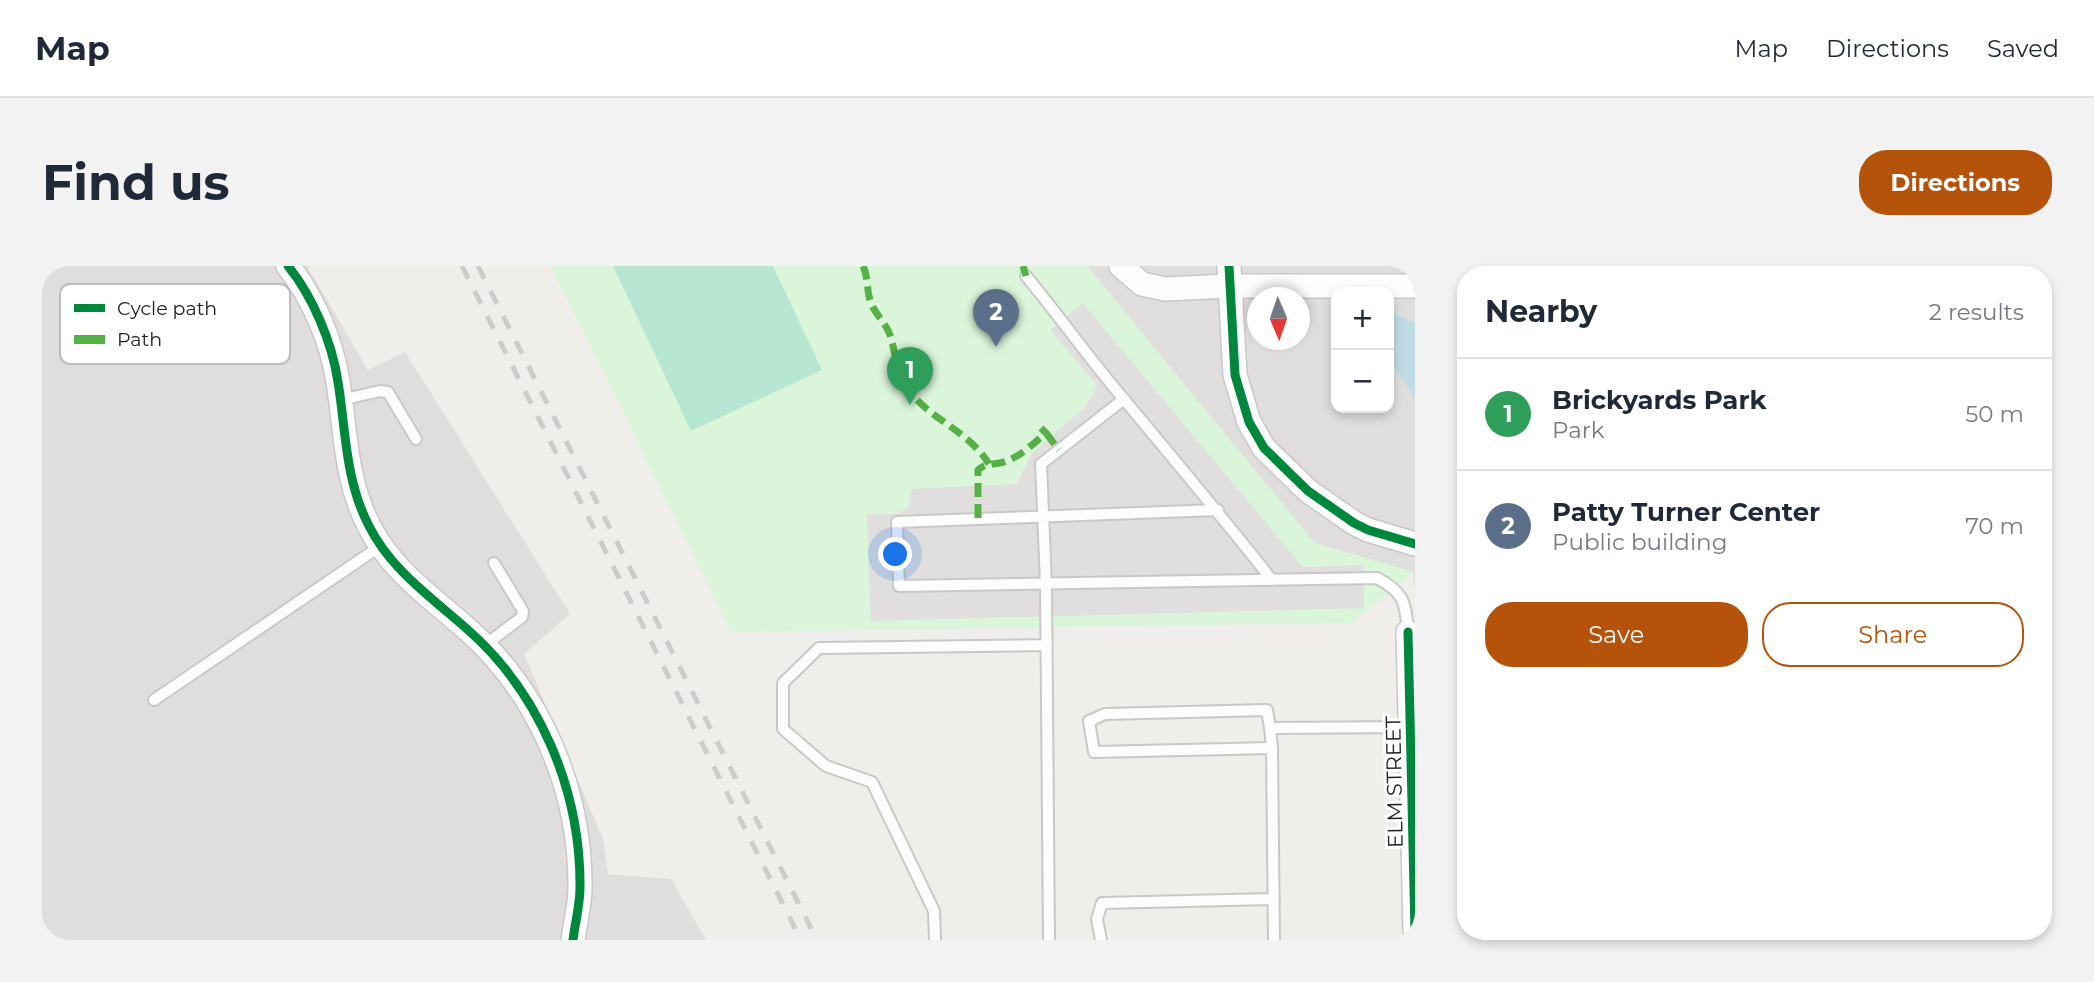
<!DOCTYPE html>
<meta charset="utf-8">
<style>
body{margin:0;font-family:Montserrat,sans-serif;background:#f2f2f3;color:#1f2937}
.controls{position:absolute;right:21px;top:21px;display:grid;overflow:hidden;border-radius:14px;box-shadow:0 4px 10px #0003}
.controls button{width:63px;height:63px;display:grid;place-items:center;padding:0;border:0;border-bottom:2px solid #e0e1e3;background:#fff;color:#1f2937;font:35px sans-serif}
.compass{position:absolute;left:1205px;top:21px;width:63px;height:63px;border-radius:50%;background:#fff;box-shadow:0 4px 10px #0003;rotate:178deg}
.you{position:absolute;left:854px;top:289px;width:24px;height:24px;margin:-18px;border:5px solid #fff;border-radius:50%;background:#1a73e8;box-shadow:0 0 0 10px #1a73e833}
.badge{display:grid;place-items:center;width:46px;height:46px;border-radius:50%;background:#b45309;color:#fff;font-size:23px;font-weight:700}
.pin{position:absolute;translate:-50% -58px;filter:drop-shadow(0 2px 4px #0008)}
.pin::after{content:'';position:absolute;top:37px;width:24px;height:21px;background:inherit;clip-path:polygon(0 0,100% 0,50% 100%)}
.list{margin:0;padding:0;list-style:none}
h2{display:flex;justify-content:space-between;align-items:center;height:91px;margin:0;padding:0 28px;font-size:30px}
h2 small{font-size:23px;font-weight:400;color:#747a83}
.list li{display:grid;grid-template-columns:46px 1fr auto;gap:21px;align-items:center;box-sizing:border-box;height:112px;padding:0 28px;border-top:2px solid #e0e1e3}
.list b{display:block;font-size:26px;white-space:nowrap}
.list p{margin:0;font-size:23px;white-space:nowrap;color:#747a83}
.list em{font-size:23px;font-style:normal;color:#747a83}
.actions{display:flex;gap:14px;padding:21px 28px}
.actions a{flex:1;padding:16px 0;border:2px solid #b45309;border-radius:28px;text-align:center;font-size:24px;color:#b45309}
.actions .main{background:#b45309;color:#fff}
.map{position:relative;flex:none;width:1373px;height:674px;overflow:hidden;border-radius:28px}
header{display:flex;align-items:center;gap:42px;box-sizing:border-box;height:98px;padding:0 35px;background:#fff;border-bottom:2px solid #e0e1e3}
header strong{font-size:33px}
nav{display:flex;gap:38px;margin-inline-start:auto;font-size:24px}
.intro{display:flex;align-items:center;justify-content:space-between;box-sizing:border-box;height:168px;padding:0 42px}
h1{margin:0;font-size:49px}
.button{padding:18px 32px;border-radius:28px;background:#b45309;color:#fff;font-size:24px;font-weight:700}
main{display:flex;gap:42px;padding:0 42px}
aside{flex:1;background:#fff;border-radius:28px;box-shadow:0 4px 10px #0003}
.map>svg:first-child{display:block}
.residential{fill:#dfdedc;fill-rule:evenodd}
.park{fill:#daf5da}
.pitch{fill:#b7e6d2}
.parking{fill:#e0dfde}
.water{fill:#bfdbe3}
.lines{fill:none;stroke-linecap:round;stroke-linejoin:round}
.service-casing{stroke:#c9c8c7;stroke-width:14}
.minor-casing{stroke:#c9c8c7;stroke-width:26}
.service{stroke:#fdfcfc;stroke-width:10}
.minor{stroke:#fdfcfc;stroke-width:23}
.rail{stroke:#ccc;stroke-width:5;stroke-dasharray:14 14;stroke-linecap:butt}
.quiet{stroke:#55b145;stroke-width:7;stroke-dasharray:14 7;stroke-linecap:butt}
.cycleway-casing{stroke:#fff;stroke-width:13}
.cycleway{stroke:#00873e;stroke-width:9}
.labels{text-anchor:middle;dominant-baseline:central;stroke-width:6;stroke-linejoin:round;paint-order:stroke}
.street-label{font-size:21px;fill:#222;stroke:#fff}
.key{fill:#fff;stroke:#bdbdbd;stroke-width:2}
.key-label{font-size:19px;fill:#222}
</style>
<header>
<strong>Map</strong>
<nav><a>Map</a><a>Directions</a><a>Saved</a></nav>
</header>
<div class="intro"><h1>Find us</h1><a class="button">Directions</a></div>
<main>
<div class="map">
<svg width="1373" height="674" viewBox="0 0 1373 674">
<rect width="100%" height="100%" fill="#f0eeeb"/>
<path class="residential" d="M0,0H265L326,104L363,86L528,348L482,388L561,573L566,608L629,613L664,674H0Z
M1045,0H1373V329L1371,306L1273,278ZM1294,26H1347V142H1294ZM1216,32H1258V74H1216Z"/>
<path class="park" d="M509,0H1045L1273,277L1372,306L1310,357L689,366Z"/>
<path class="pitch" d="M571,0H731L780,104L649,165Z"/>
<path class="parking" d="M1041,37L1261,301L1322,299V342L829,355L825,248H856L867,241L869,223L975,218L990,187L1040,144L1053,126L1054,118L1008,64Z"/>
<path class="water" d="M1347,43L1350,47L1373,57V132L1347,93Z"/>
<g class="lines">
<g class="service-casing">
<path id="service" d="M984,10C1014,46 1041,84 1070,119C1124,184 1178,248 1230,314
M299,134L338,125L346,126L374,173
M1176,244L855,256L857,320L1335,312C1363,327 1363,336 1366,366
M442,380L480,351L481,345L452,297
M112,434L340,279
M1228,462L1230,482L1232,674
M1230,482L1052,486L1047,455L1063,448L1225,444L1228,462L1368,461
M893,674L892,645L830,516L784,500L741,463V417L777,382L1005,379
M1007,674L1004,318L999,198L1082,133
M1059,674L1055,653L1060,637L1232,633"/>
</g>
<g class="minor-casing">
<path id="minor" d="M246,0C271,31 290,76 296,116C304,165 303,214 327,260C349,304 389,331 425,363C498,427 539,525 538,622C538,639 533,657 531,674
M1079,0L1100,18L1123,23L1187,20H1373
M1187,0L1193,109L1207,156L1222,182L1266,225L1312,257L1326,264L1373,278
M1366,366L1373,665"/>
</g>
<use href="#service" class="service"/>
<use href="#minor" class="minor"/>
<path class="rail" d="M420,0L759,674
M436,0L775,674"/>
<path class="quiet" d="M821,0C827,13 824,24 829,37C833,48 844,57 848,69C853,84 854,102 862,116C881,152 924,161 947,198
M981,0L984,10
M1004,167L1017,184
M936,252V204C945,195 956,200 967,194C981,188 992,177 1004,167L999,162"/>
<g class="cycleway-casing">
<path id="cycleway" d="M246,0C271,31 290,76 296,116C304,165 303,214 327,260C349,304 389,331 425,363C498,427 539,525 538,622C538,639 533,657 531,674
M1187,0L1193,109L1207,156L1222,182L1266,225L1312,257L1326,264L1373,278
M1366,366L1373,665"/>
</g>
<use href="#cycleway" class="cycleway"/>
</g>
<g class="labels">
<g class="street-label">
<text transform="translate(1352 516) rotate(-91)">ELM STREET</text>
</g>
</g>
<rect x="18" y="18" width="230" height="80" rx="10" class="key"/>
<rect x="32" y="38" width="31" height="8" fill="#00873e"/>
<rect x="32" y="69" width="31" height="9" fill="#55b145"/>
<g class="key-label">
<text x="75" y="49">Cycle path</text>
<text x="75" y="80">Path</text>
</g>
</svg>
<div class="controls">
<button>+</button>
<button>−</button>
</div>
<svg class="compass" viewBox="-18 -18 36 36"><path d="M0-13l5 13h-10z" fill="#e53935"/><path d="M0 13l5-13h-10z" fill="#747a83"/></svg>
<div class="you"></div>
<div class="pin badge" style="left:868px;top:139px;background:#2e9e5b">1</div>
<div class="pin badge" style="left:954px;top:81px;background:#5c6f8a">2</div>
</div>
<aside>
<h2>Nearby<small>2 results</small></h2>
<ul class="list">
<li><span class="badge" style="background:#2e9e5b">1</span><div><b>Brickyards Park</b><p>Park</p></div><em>50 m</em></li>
<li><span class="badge" style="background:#5c6f8a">2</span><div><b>Patty Turner Center</b><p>Public building</p></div><em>70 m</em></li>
</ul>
<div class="actions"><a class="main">Save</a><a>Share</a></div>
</aside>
</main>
